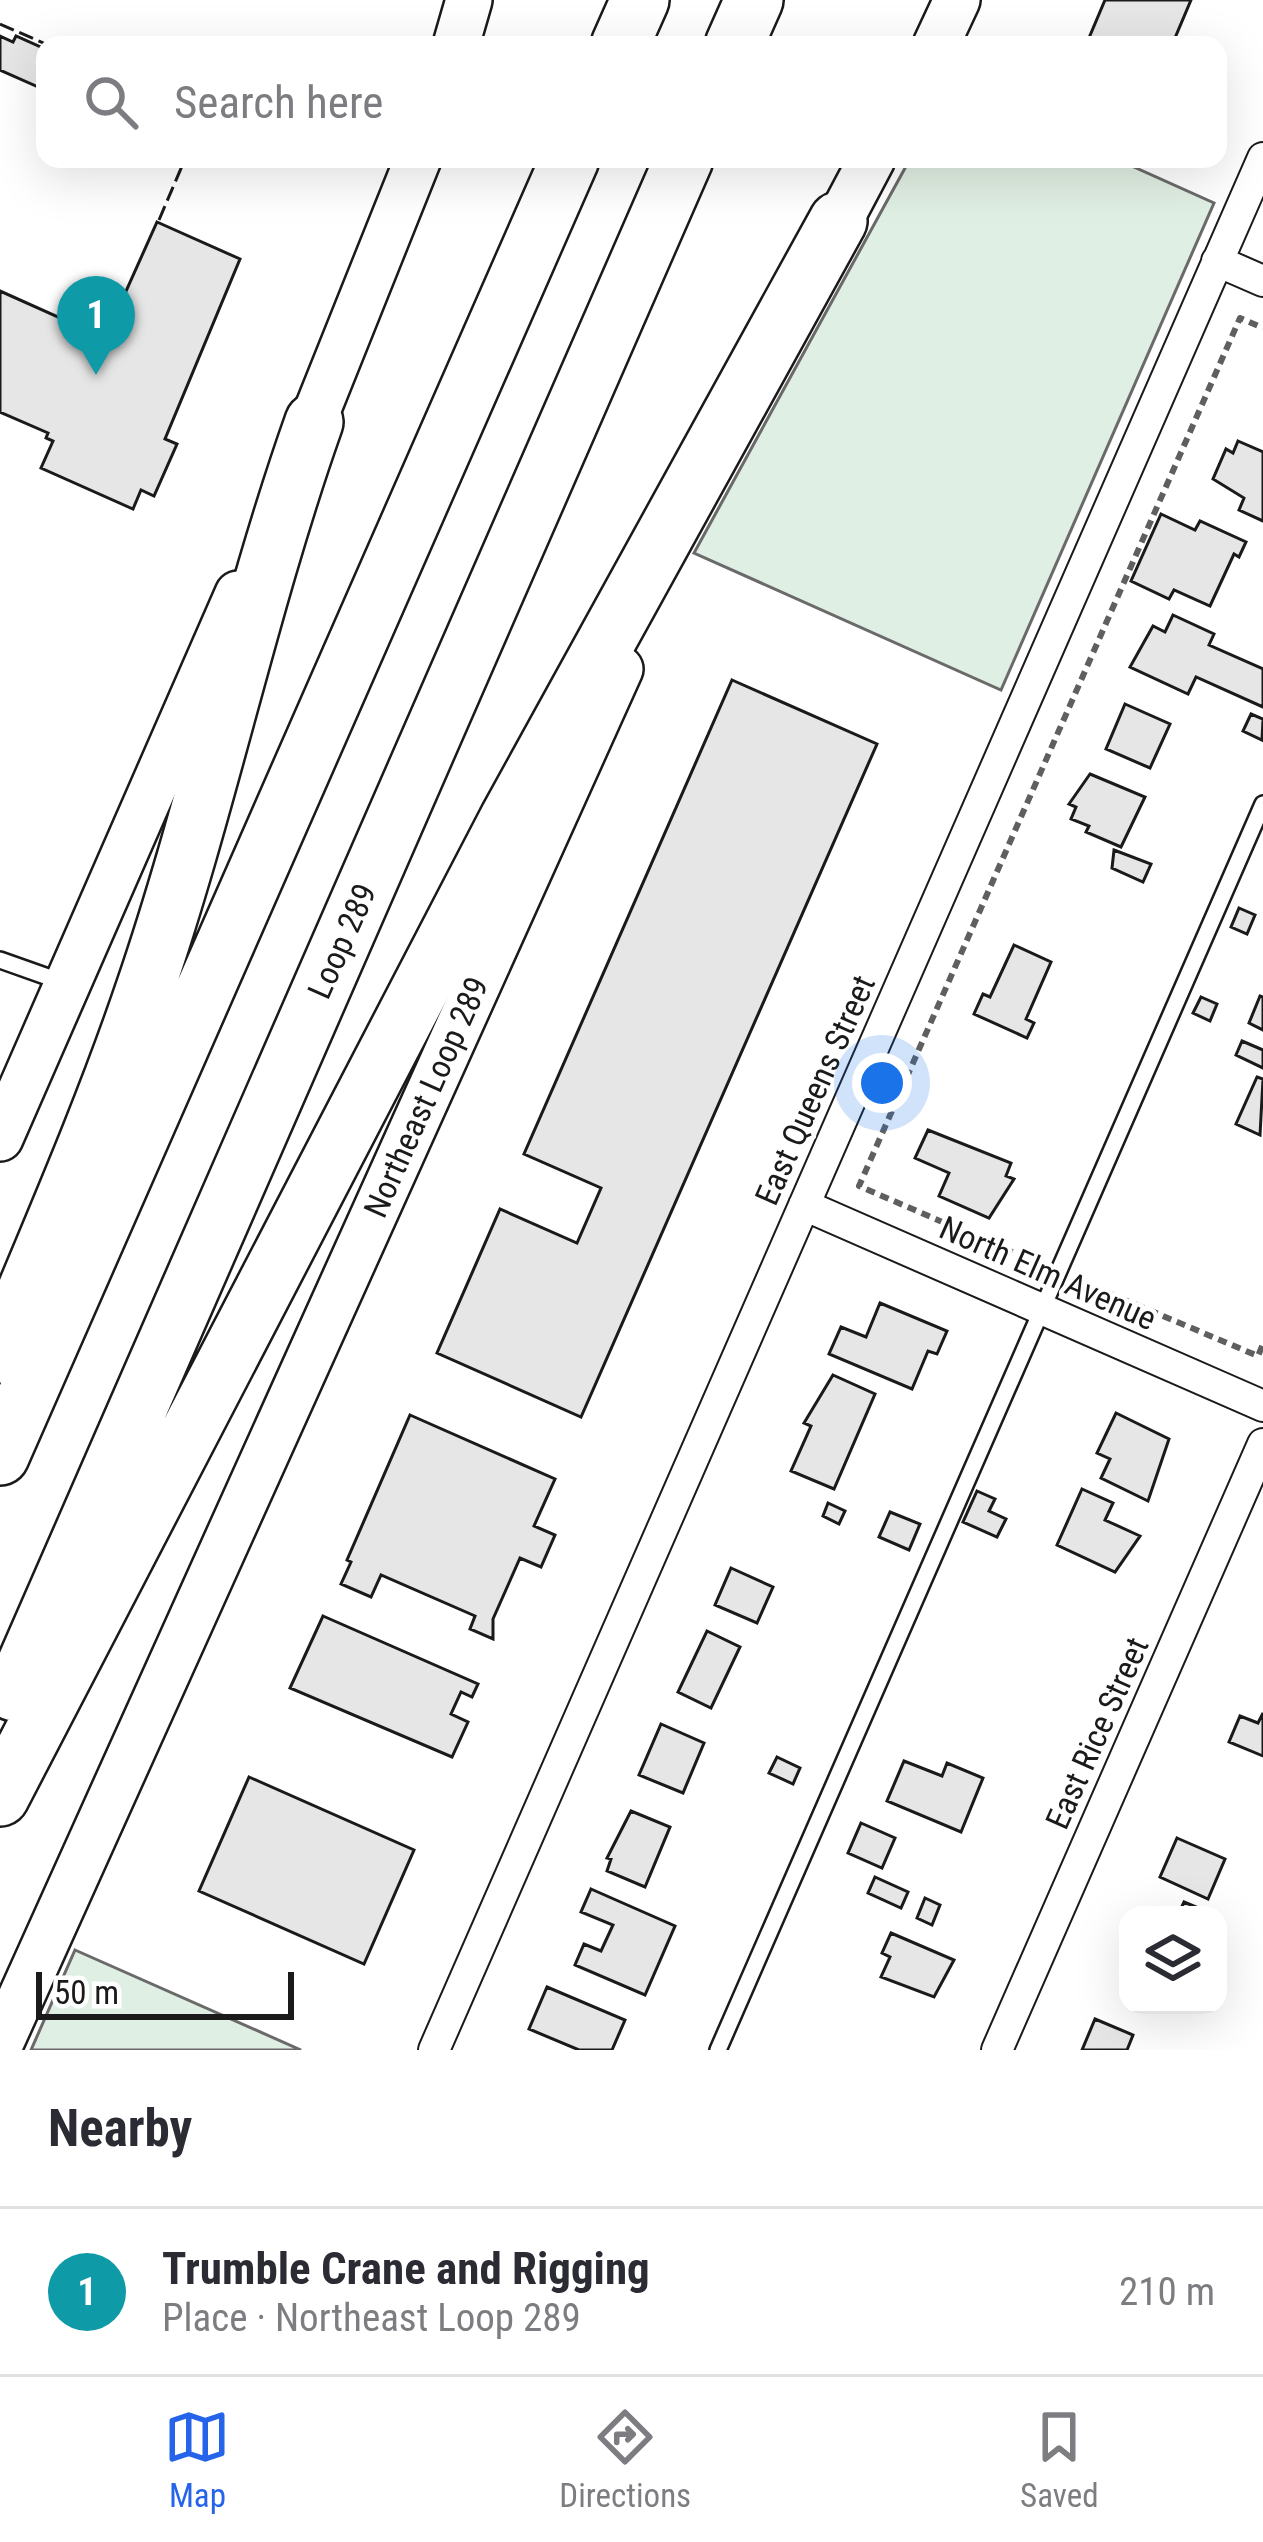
<!DOCTYPE html>
<meta charset="utf-8">
<style>
body{margin:0;font-family:"Roboto Condensed",sans-serif;background:#f2f2f3;color:#2b2b33}
.controls{position:absolute;right:36px;bottom:36px;display:grid;overflow:hidden;border-radius:24px;box-shadow:0 12px 48px #0002}
.controls button{width:108px;height:108px;display:grid;place-items:center;padding:0;border:0;border-bottom:3px solid #e1e1e2;background:#fff;color:#2b2b33;font:60px sans-serif}
.scale{position:absolute;left:36px;bottom:30px;width:258px;box-sizing:border-box;padding-left:12px;border:6px solid #1a1a1a;border-top:0;font-size:33px;line-height:42px;white-space:nowrap;color:#1a1a1a;-webkit-text-stroke:9px #fff;paint-order:stroke}
.you{position:absolute;left:882px;top:1083px;width:42px;height:42px;margin:-30px;border:9px solid #fff;border-radius:50%;background:#1a73e8;box-shadow:0 0 0 18px #1a73e833}
.badge{display:grid;place-items:center;width:78px;height:78px;border-radius:50%;background:#2563eb;color:#fff;font-size:39px;font-weight:700}
.pin{position:absolute;translate:-50% -99px;filter:drop-shadow(0 3px 6px #0008)}
.pin::after{content:'';position:absolute;top:63px;width:42px;height:36px;background:inherit;clip-path:polygon(0 0,100% 0,50% 100%)}
.list{margin:0;padding:0;list-style:none}
h2{display:flex;justify-content:space-between;align-items:center;height:156px;margin:0;padding:0 48px;font-size:51px}
h2 small{font-size:39px;font-weight:400;color:#7c7c81}
.list li{display:grid;grid-template-columns:78px 1fr auto;gap:36px;align-items:center;box-sizing:border-box;height:168px;padding:0 48px;border-top:3px solid #e1e1e2}
.list b{display:block;font-size:45px;white-space:nowrap}
.list p{margin:0;font-size:39px;white-space:nowrap;color:#7c7c81}
.list em{font-size:39px;font-style:normal;color:#7c7c81}
.icon{flex:none;width:66px;height:66px;fill:none;stroke:currentColor;stroke-width:2;stroke-linecap:round;stroke-linejoin:round}
.map{position:relative;flex:none;width:1263px;height:2050px;overflow:hidden}
.search{position:absolute;background:#fff;box-shadow:0 12px 48px #0002;left:36px;right:36px;top:36px;height:132px;display:flex;align-items:center;gap:30px;box-sizing:border-box;padding:0 42px;border-radius:24px;color:#7c7c81;font-size:45px}
.sheet{height:324px;background:#fff}
nav{display:flex;justify-content:space-around;align-items:center;box-sizing:border-box;height:168px;border-top:3px solid #e1e1e2;background:#fff;font-size:33px;color:#7c7c81}
nav a{display:grid;justify-items:center;gap:6px}
nav .on{color:#2563eb}
.map>svg:first-child{display:block}
.green{fill:#e0efe3;stroke:#6a6a6a;stroke-width:3}
.building{fill:#e6e6e6;stroke:#1a1a1a;stroke-width:3}
.lines{fill:none;stroke-linecap:round;stroke-linejoin:round}
.lane-casing{stroke:#1a1a1a;stroke-width:20}
.street-casing{stroke:#1a1a1a;stroke-width:34}
.secondary-casing{stroke:#1a1a1a;stroke-width:50}
.highway-casing{stroke:#1a1a1a;stroke-width:62}
.path{stroke:#5f5f5f;stroke-width:6;stroke-dasharray:9 6;stroke-linecap:butt}
.lane{stroke:#fff;stroke-width:15}
.street{stroke:#fff;stroke-width:30}
.secondary{stroke:#fff;stroke-width:45}
.highway{stroke:#fff;stroke-width:57}
.fence{stroke:#1a1a1a;stroke-width:3;stroke-dasharray:15 6;stroke-linecap:butt}
.labels{text-anchor:middle;dominant-baseline:central;stroke-width:9;stroke-linejoin:round;paint-order:stroke}
.street-label{font-size:33px;fill:#1a1a1a;stroke:#fff}
</style>
<div class="map">
<svg width="1263" height="2050" viewBox="0 0 1263 2050">
<rect width="100%" height="100%" fill="#fff"/>
<path class="green" d="M910,159H1116L1214,203L1001,690L694,553Z
M75,1950L301,2050H31Z"/>
<path class="building" d="M1105,0H1191L1172,45H1086Z
M0,36L13,42L16,36L45,49V90L0,70Z
M157,222L240,259L165,439L177,444L154,496L141,490L133,509L41,468L53,441L46,438L48,433L0,412V291L105,338Z
M1238,441L1263,452V521L1239,510L1244,498L1213,479L1226,449L1233,453Z
M1161,514L1195,530L1200,521L1246,542L1239,557L1234,554L1210,606L1174,590L1169,599L1131,581Z
M1173,615L1214,634L1209,645L1263,669V707L1196,677L1188,694L1130,667L1153,626L1165,632Z
M732,680L877,744L581,1417L437,1353L500,1209L577,1243L601,1188L524,1154Z
M1125,704L1170,724L1150,768L1106,749Z
M1251,714L1263,719L1262,740L1243,731Z
M1090,774L1145,797L1121,847L1086,832L1089,826L1071,819L1076,807L1069,804Z
M1114,850L1151,864L1143,882L1112,868Z
M1239,908L1255,915L1247,934L1231,927Z
M1014,945L1051,962L1026,1019L1034,1023L1027,1038L974,1014L983,994L990,997Z
M1260,996L1263,997V1030L1249,1023Z
M1201,997L1217,1004L1210,1021L1193,1013Z
M1242,1041L1263,1050V1068L1236,1055Z
M1257,1077L1263,1079L1260,1135L1236,1124Z
M928,1130L1011,1163L1006,1176L1014,1179L989,1218L939,1196L949,1173L915,1158Z
M880,1303L947,1331L937,1354L928,1351L912,1389L829,1354L841,1327L866,1337Z
M833,1375L875,1394L834,1489L791,1471L811,1426L804,1423Z
M1116,1413L1169,1439L1148,1501L1101,1478L1110,1459L1097,1453Z
M410,1415L555,1479L534,1526L555,1535L541,1567L520,1558L493,1619V1639L470,1629L475,1616L381,1575L371,1597L341,1584L351,1562L347,1560Z
M1082,1489L1113,1503L1105,1520L1140,1536L1115,1572L1057,1545Z
M977,1491L995,1499L989,1511L1006,1519L997,1537L963,1522Z
M828,1503L845,1511L839,1524L823,1516Z
M890,1512L920,1524L909,1550L879,1537Z
M731,1568L773,1587L757,1623L715,1605Z
M323,1616L478,1684L472,1697L461,1692L451,1714L468,1722L452,1757L290,1688Z
M707,1631L740,1647L711,1708L678,1692Z
M1263,1713V1756L1229,1742L1240,1716L1258,1723Z
M661,1724L704,1743L683,1793L639,1775Z
M777,1757L800,1768L793,1784L769,1773Z
M904,1761L942,1776L947,1763L983,1778L961,1832L887,1801Z
M249,1777L414,1850L364,1964L199,1891Z
M631,1811L670,1827L645,1887L607,1871L611,1859L607,1858Z
M861,1823L895,1838L882,1868L848,1853Z
M1177,1838L1225,1859L1208,1899L1160,1877Z
M875,1877L908,1892L901,1908L868,1893Z
M591,1889L675,1926L645,1995L575,1965L584,1944L601,1951L613,1925L581,1912Z
M925,1898L940,1905L932,1925L917,1918Z
M1184,1902L1215,1915H1178Z
M891,1933L954,1960L934,1997L881,1977L890,1957L882,1953Z
M547,1987L625,2020L612,2050H579L529,2029Z
M1095,2019L1133,2035L1127,2050H1082Z"/>
<g class="lines">
<g class="lane-casing">
<path id="lane" d="M0,960L65,983
M718,2050L1263,804"/>
</g>
<g class="street-casing">
<path id="street" d="M1217,261L1263,281
M804,1205L1263,1406
M434,2050L1263,158
M997,2050L1263,1444"/>
</g>
<g class="secondary-casing">
<path id="secondary" d="M456,45L469,0
M936,45L957,0
M825,248L872,159
M301,451L418,159
M0,1138L238,594
M0,2044L620,669"/>
</g>
<g class="highway-casing">
<path id="highway" d="M620,45L640,0
M734,45L754,0
M0,1354C50,1233 103,1113 145,989C209,802 248,608 314,422
M0,1456L570,159
M14,1692L684,159
M0,1797L509,818L838,221"/>
</g>
<path class="path" d="M1040,1264L859,1186L1240,318L1263,328
M1080,1281L1258,1356L1263,1344"/>
<use href="#lane" class="lane"/>
<use href="#street" class="street"/>
<use href="#secondary" class="secondary"/>
<use href="#highway" class="highway"/>
<path class="fence" d="M0,24L48,45
M159,220L185,159"/>
</g>
<g class="labels">
<g class="street-label">
<text transform="translate(342 941) rotate(-66)">Loop 289</text>
<text transform="translate(815 1090) rotate(-66)">East Queens Street</text>
<text transform="translate(426 1097) rotate(-66)">Northeast Loop 289</text>
<text transform="translate(1048 1273) rotate(24)">North Elm Avenue</text>
<text transform="translate(1097 1733) rotate(-66)">East Rice Street</text>
</g>
</g>
</svg>
<div class="controls">
<button><svg class="icon" aria-label="layers" viewBox="0 0 24 24"><path d="M12 4l9 5-9 5-9-5zM3 14l9 5 9-5"/></svg></button>
</div>
<div class="scale">50 m</div>
<div class="you"></div>
<div class="pin badge" style="left:96px;top:375px;background:#0f9aa8">1</div>
<div class="search"><svg class="icon" aria-label="search" viewBox="0 0 24 24"><circle cx="10" cy="10" r="6"/><path d="M15 15l6 6"/></svg>Search here</div>
</div>
<section class="sheet">
<h2>Nearby<small></small></h2>
<ul class="list">
<li><span class="badge" style="background:#0f9aa8">1</span><div><b>Trumble Crane and Rigging</b><p>Place · Northeast Loop 289</p></div><em>210 m</em></li>
</ul>
</section>
<nav>
<a class="on"><svg class="icon" aria-label="map" viewBox="0 0 24 24"><path d="M3 6l6-2 6 2 6-2v14l-6 2-6-2-6 2zM9 4v14M15 6v14"/></svg>Map</a>
<a><svg class="icon" aria-label="directions" viewBox="0 0 24 24"><path d="M12 3l9 9-9 9-9-9zM9 14v-3h6M13 9l2 2-2 2"/></svg>Directions</a>
<a><svg class="icon" aria-label="saved" viewBox="0 0 24 24"><path d="M7 4h10v16l-5-4-5 4z"/></svg>Saved</a>
</nav>
